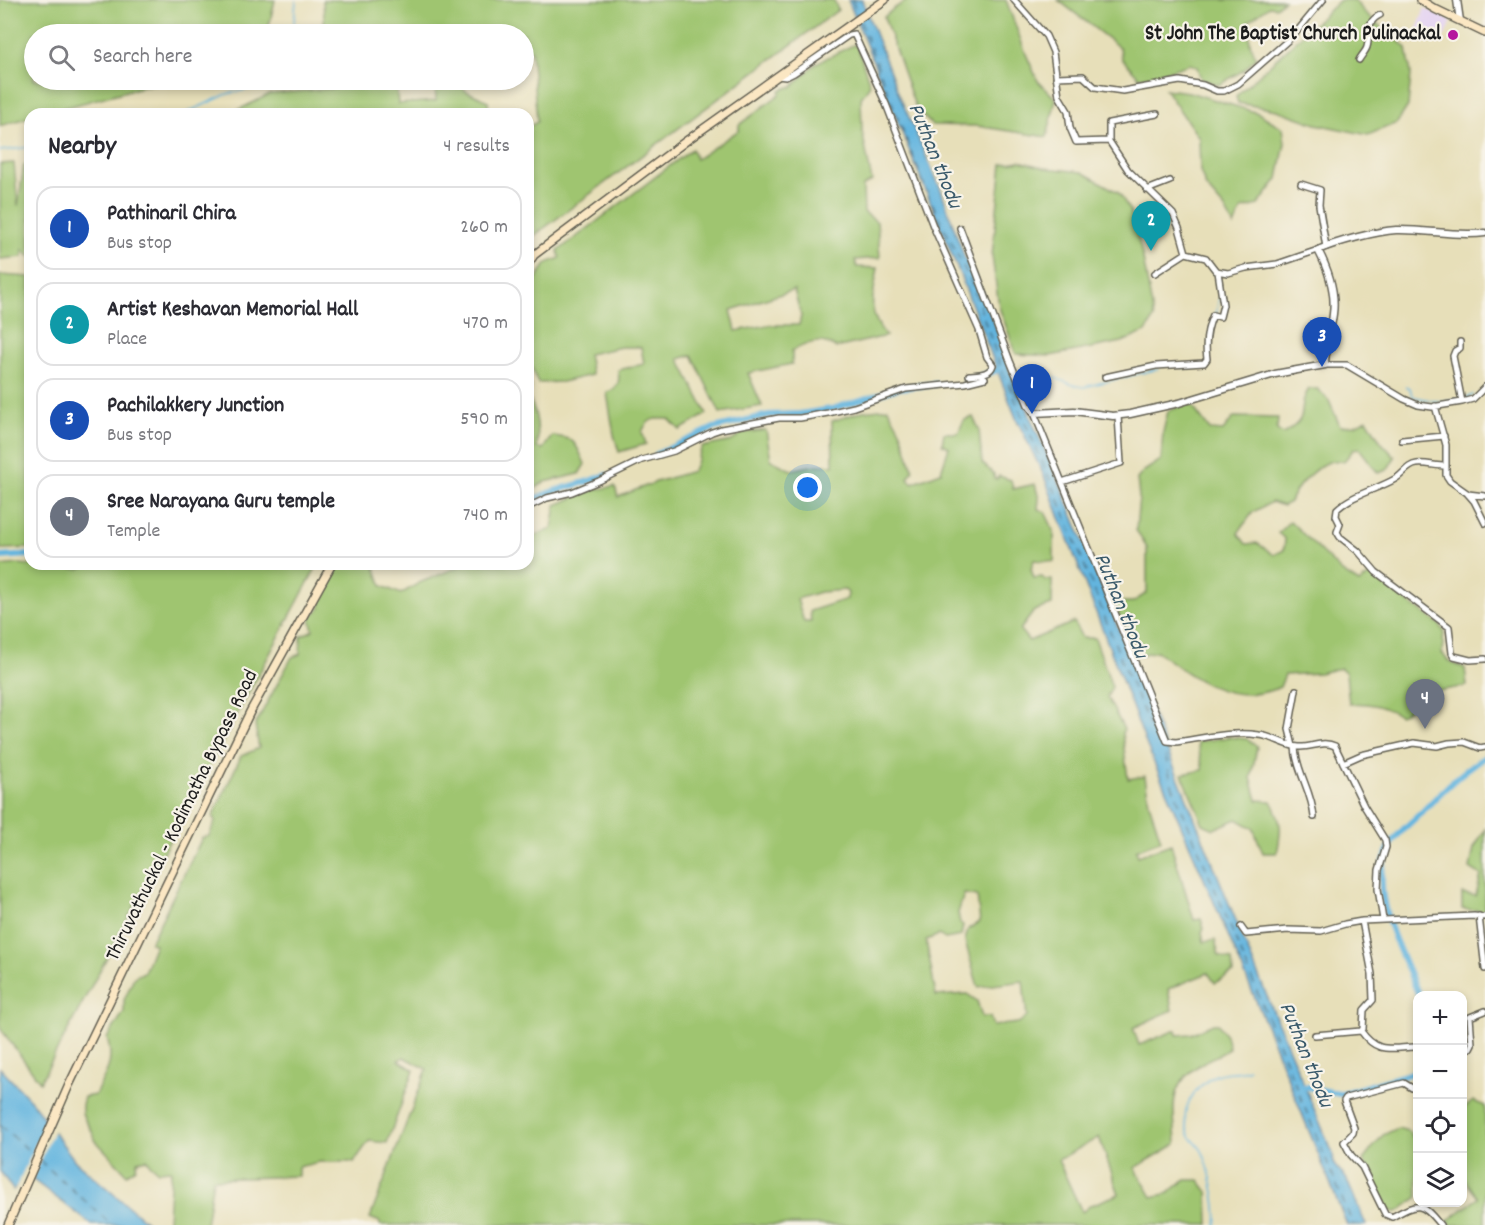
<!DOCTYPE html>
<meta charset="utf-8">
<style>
body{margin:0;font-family:Dekko,sans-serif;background:#f7f7f7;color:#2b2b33}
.controls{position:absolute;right:18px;bottom:18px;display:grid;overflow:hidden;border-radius:12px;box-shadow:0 3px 9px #0003}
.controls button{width:54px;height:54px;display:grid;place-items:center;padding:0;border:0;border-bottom:2px solid #e1e1e2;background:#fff;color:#2b2b33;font:30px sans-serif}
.you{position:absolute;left:808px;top:488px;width:21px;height:21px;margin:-15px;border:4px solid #fff;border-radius:50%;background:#1a73e8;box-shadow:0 0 0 9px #1a73e833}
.badge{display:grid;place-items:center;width:39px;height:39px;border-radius:50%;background:#b5179e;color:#fff;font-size:20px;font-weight:700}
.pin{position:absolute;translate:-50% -50px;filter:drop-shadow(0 2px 3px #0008)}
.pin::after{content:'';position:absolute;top:32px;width:21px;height:18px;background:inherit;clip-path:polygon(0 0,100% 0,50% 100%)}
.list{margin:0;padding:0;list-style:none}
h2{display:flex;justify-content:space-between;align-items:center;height:78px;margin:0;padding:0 24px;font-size:26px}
h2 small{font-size:20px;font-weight:400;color:#7c7c81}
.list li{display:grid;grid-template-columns:39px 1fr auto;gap:18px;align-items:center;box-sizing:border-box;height:84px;margin:0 12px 12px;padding:0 12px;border:2px solid #e1e1e2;border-radius:18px}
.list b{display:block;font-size:22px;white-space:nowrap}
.list p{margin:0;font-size:20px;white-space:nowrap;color:#7c7c81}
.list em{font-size:20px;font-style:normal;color:#7c7c81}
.icon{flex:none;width:33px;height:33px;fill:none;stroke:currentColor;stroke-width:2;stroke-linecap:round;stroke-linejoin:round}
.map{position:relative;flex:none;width:1485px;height:1225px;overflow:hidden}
.search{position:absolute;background:#fff;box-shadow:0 3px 9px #0003;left:24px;top:24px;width:510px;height:66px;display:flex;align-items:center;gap:15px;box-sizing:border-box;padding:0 21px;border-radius:33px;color:#7c7c81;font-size:22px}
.panel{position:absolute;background:#fff;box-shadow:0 3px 9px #0003;left:24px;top:108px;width:510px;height:462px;border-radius:18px}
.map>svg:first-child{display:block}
.built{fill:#e4d3f2}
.green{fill:#9fc570;stroke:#5e7046;stroke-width:1.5;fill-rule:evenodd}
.water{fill:#64b5df;stroke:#40687e;stroke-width:1.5}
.pier{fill:#e7dfb9}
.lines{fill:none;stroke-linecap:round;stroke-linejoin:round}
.stream{stroke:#64b5df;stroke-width:1.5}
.canal{stroke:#64b5df;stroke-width:6}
.ferry{stroke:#39596a;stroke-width:1.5;stroke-dasharray:8 6;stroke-linecap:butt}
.minor-casing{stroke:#636053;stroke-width:8}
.tertiary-casing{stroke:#636053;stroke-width:9}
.secondary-casing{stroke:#636053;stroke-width:10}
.minor{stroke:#fff;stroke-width:5}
.tertiary{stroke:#fff;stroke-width:6}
.secondary{stroke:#fbe7c3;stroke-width:7}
.poi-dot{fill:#b5179e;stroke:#f7f3e8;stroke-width:2}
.labels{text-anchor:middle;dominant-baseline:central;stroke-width:4.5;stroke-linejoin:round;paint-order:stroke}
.poi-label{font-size:21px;font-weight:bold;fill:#1c1c1c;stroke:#f7f3e8;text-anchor:end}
.street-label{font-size:21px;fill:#1c1c1c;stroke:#f7f3e8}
.water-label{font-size:22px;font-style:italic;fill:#39596a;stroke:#f7f3e8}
</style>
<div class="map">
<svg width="1485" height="1225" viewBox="0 0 1485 1225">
<rect width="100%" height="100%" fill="#f7f3e8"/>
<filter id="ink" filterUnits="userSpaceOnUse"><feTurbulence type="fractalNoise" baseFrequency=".0167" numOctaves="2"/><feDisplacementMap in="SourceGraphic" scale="12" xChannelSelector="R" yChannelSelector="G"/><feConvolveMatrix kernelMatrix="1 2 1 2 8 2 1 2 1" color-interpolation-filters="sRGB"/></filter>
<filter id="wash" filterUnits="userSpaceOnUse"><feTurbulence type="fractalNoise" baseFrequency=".008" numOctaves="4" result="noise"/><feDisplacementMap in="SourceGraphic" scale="24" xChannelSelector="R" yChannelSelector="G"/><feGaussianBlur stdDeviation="1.35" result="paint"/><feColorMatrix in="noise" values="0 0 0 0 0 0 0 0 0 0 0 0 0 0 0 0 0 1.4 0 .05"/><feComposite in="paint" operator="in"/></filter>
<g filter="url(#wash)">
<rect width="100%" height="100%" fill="#e7dfb9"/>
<path class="built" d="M1425,8L1452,21L1445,35L1438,42L1425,40L1416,32Z"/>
<path class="green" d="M0,0H275L267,34H34V80H167L42,114H30V117L0,126Z
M323,0H834L838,10L528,240V127L537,122L531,51H524V34H325Z
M908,0H1006L1026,54L1038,81L1056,99L1047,137L977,126L932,125L916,109L884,17L893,9Z
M1058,0H1284L1276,7L1269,6L1248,22L1250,43L1256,58L1244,70L1219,85L1201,79L1197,67L1190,64L1152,76L1139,77L1122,59L1120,48Z
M1340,0H1354L1368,16L1407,48L1411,74L1408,106L1397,123L1368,135L1316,124L1277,110L1238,103L1236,96Z
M853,45H857L870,85L861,98L862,131L872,181L863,186L864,212L877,222L880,258L855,260L857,267L878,268C873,296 866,312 886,336L836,348C821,337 807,343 792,351V364L748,373L762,406L720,413L692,355L679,359L707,414L680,430L669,419C654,418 648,418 642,432L646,444L619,452L614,435L607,393C619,387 620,382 618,370L644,364L641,347H621L588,354L592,375L562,382L538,383L528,359V290L547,263L560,258L558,251L692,149L696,159L739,130V125L780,94V90L793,86L816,63ZM794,290L801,316L799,325H768L736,331L731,310Z
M455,80L466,91L488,101L489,114H230L270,94L396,83L398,104L436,101L435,82Z
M1165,89L1189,92L1258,113L1283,128L1285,143L1278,179L1258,205L1242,209L1234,226L1225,209L1206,187L1200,171L1199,138Z
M1020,161L1045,168L1082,172L1118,192L1130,210L1142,253L1154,318L1146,332L1122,342L1050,356L1016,354L999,307L992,256L1002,164Z
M14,163L18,206L24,165L30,164V257L23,250V257L0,259V164Z
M0,275L30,277V548L0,549Z
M528,379L531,387L528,397C538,413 539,430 537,448L543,449L552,436C576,438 575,442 585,464L579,474L545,482L528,493Z
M1309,389H1318L1329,401L1340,426L1355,425L1367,419L1381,442L1395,457L1387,470L1378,473L1359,448L1354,449L1344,461C1339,461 1333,460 1329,462C1314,468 1295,487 1290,502L1283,506L1272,502L1253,512L1238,533L1246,544L1257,543L1274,555L1284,550L1285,539L1278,533L1290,521L1342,572L1359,583L1370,575L1439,624L1444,631L1442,653L1449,662L1465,668L1467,686L1426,693L1413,692L1408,697L1409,709L1400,715C1382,706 1369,702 1349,704L1346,673L1341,668L1319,673L1285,675L1280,687C1233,708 1193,679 1157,651L1135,656L1114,602H1133L1147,593V548L1136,530L1139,497L1137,479L1144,471L1161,460L1163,432L1168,411L1190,403L1210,430L1223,431L1234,417L1278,418L1277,430L1283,434C1314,415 1294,411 1309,389Z
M888,408L901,432L913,470L908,478L912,483L941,472L949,447L942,444L944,433H958L964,420L973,417L979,430L982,463L994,474V479H997L999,476L1011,480L1013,489L1035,484L1039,499L1038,509L1045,512L1054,531V562L1034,560L1031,569L1034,578L1042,577L1045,580L1052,579V605L1034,611L1020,630L1029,641L1074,622L1082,638H1095L1112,687L1107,697L1124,729L1122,733L1128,779L1145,776L1149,803L1161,840L1136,850L1138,856L1171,844L1194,920L1201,919L1204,929L1202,932L1204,942L1215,940L1219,956L1232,960L1233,973L1215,983L1208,973L1168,989L1172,1010L1133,1028L1139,1045L1176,1030L1177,1035L1191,1034L1213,1024H1218L1226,1035L1229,1048C1223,1055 1213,1056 1204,1062C1166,1086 1174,1105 1176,1144L1135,1168L1152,1197L1169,1193L1184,1180H1199L1208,1192L1209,1225H380V1222L370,1218L427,1069L404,1057L398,1060L414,1070L387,1143L369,1141L354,1162H319L298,1167V1176L213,1179L206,1225H176L168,1221L171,1170L158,1171L150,1164L147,1159L137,1161L136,1168L127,1174L95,1140C92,1123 76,1120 84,1097L95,1095C106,1072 115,1064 107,1038L124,1012V1000L134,977L144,972L155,944L150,943L202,838L209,836L215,822L213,816L241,756L259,748L255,725L292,657L300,654L301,636L313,630L310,618L321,607L319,598L340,564H374L382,586L401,594L419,583L465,564H528V538L552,529L556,505L589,491L615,486L618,497L656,482L693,471L702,447L732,441L742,433L766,430L771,460L791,470L816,465H833L832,421L863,411ZM845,590L848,593L847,599L810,611L811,622H804L797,599L820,592ZM964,894L977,896L980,922L968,929L965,941L978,987L1023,981L1027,1017L1018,1023L993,1026L990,1017H982L977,1001L967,994L936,996L926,940L939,935L945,939L961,936L963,925L960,923L958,913ZM1099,1137L1119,1194L1091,1205L1082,1212L1058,1160Z
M19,564L79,569L92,564H318L40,1082L0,1028V566Z
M1228,737L1247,739L1257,747L1251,778L1257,800L1271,801C1282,821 1282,830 1277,853H1263L1253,828L1237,819L1214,829L1203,824L1182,774L1203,770L1197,742Z
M1485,829V911L1462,909V894L1476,896L1481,875L1470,868L1474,848Z
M1473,1101L1485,1106V1225H1450L1448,1220L1478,1198L1463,1177V1109Z
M1398,1128L1408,1131L1417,1142L1418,1197L1397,1212L1389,1211L1363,1160L1383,1135Z"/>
<path class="water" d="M848,0H862L900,97L941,190L965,259L979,284L1006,355L1010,373L1016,375L1031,419L1063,491L1251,958L1333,1154L1334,1165L1346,1178L1366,1225H1347L1258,1005L1147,746L1044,476L1016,418L961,277Z
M0,1068L32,1102L75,1161L150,1225H92L28,1176L13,1190L0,1171Z"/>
<path class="pier" d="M48,1118L55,1128L31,1182L28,1179L13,1193Z"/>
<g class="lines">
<path class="stream" d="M293,34L296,0
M524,62H525
M184,114L227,94L287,80
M0,151L30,147
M1216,314L1219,299
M1181,367L1203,366
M1018,377C1024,376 1032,373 1038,374C1054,374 1067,386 1084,387L1158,369
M1406,386L1410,388L1412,396L1415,397L1435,401L1459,400
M1464,399L1473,395
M1216,1225C1219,1209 1210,1168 1203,1153C1200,1145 1192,1141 1189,1134C1178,1109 1193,1089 1214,1076C1225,1070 1237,1074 1249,1069"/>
<path class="canal" d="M966,381L1001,369
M657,454L714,428L769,415L800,414L832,409L899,388L935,384
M528,503C551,488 581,486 606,475
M0,557L30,555
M1419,996C1402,951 1364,892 1391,844C1398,832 1413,821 1423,811C1442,791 1461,772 1485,757
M1298,1087H1308L1340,1094L1413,1073L1418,1070"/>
<path class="ferry" d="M852,0L858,16
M860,21L929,197L971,282L1002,370L1059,500L1128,677L1153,733L1162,740L1172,785L1353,1225
M0,1125L35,1156
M39,1160L112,1225"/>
</g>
</g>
<g filter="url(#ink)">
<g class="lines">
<g class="minor-casing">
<path id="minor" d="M1014,0L1046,36L1053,52L1059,96L1068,111L1070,128L1076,142L1109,141L1128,170L1173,214L1179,228L1186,253L1206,258L1216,271L1228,273L1246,268L1277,264L1318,250
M1359,60C1361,56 1366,51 1367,47C1371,33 1365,22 1380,15
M777,76L786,77L794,73L849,35L854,34L886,104L933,226L979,330L987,357L993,365C990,375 978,374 969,375
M1056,77L1083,76L1095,87L1123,91L1180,81L1203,85L1217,91H1224L1238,84L1294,35L1323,0
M1109,141V123L1157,114
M1301,184L1320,190L1319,205L1326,247
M1147,190L1170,181
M960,228L1010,361L1028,405L1034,413L1167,741L1176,742C1204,738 1232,731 1259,735C1273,736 1285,746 1299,747C1311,748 1323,740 1335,746L1364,806L1385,840L1386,847L1379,870L1378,889L1383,920
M1155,273L1186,253
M1460,342V348L1455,351L1453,356L1462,402
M1325,365H1347L1404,399L1418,405L1432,407L1462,402L1473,399L1485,387
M1105,377L1156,366L1204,363L1207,359C1205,344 1206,330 1213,315L1220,317L1223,305L1218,272
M1435,406L1446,445V475L1450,481L1467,493L1474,501L1485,523
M1402,440L1444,436
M1445,466C1436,466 1426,463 1417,464C1407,465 1403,475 1395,479C1376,490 1353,494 1337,509L1336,516L1340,524L1337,532L1340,537L1358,551L1376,572L1449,627L1452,653L1454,656L1470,660L1485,659
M1062,482L1121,463L1118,416
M1468,494L1485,496
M528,507L547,498L572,492L599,481L642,460L674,451L712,432L721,429L779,418H800L828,413L854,407L906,389L965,383L985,378
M1293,746L1289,729L1296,690
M1295,747C1296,771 1312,791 1314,817
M1343,763L1361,755L1414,743L1437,746L1449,743L1464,742L1480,748L1485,747
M1479,916L1485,969
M1241,927L1246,934L1288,930L1321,931L1345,924L1362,921L1474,916L1485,917
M1361,1031C1377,1054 1390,1048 1415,1047
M1315,1035L1361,1031L1363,1029L1364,1010L1373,1000L1372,974L1362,921
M1462,1049L1470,1048L1472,1044L1470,1017L1485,1011
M1418,1087L1412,1088L1404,1083L1346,1098L1344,1101L1354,1128L1353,1133L1344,1142L1351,1155L1362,1167L1385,1214L1392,1217C1418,1203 1421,1201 1440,1225"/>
</g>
<g class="tertiary-casing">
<path id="tertiary" d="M1457,0L1460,21
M1034,413L1074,411L1113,416L1130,414L1179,403L1275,374L1325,365C1325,347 1331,331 1333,314C1336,292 1328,269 1318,250C1336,242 1377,231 1396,230C1426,229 1455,237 1485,233"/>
</g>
<g class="secondary-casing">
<path id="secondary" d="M1420,0L1435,9L1485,33
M528,264L534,255L686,141L885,0
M8,1225L69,1085L250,712L332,564"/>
</g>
<use href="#minor" class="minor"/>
<use href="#tertiary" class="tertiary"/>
<use href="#secondary" class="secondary"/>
</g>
</g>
<circle class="poi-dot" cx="1453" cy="35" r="6"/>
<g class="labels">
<g class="poi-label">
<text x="1441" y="35">St John The Baptist Church Pulinackal</text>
</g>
<g class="street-label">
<text transform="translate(183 816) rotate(-64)">Thiruvathuckal - Kodimatha Bypass Road</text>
</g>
<g class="water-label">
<text transform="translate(934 156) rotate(68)">Puthan thodu</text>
<text transform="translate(1120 606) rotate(68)">Puthan thodu</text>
<text transform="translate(1305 1055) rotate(68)">Puthan thodu</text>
</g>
</g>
</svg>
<div class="controls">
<button>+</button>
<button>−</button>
<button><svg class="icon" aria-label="locate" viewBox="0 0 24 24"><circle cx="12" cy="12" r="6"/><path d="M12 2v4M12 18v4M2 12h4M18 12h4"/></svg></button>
<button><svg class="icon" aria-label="layers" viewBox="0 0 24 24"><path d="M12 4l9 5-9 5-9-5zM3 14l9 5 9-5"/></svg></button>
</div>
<div class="you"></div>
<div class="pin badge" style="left:1032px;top:414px;background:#1a4fb4">1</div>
<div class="pin badge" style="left:1151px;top:251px;background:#0f9aa8">2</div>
<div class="pin badge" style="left:1322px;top:367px;background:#1a4fb4">3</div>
<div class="pin badge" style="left:1425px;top:729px;background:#6b7280">4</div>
<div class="search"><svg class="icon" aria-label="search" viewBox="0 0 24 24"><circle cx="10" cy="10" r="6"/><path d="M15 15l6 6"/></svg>Search here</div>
<section class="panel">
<h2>Nearby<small>4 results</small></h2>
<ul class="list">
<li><span class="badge" style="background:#1a4fb4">1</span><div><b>Pathinaril Chira</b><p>Bus stop</p></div><em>260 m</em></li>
<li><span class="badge" style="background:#0f9aa8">2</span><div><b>Artist Keshavan Memorial Hall</b><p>Place</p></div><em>470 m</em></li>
<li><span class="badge" style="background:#1a4fb4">3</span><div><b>Pachilakkery Junction</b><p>Bus stop</p></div><em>590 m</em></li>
<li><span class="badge" style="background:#6b7280">4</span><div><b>Sree Narayana Guru temple</b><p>Temple</p></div><em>740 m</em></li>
</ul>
</section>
</div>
